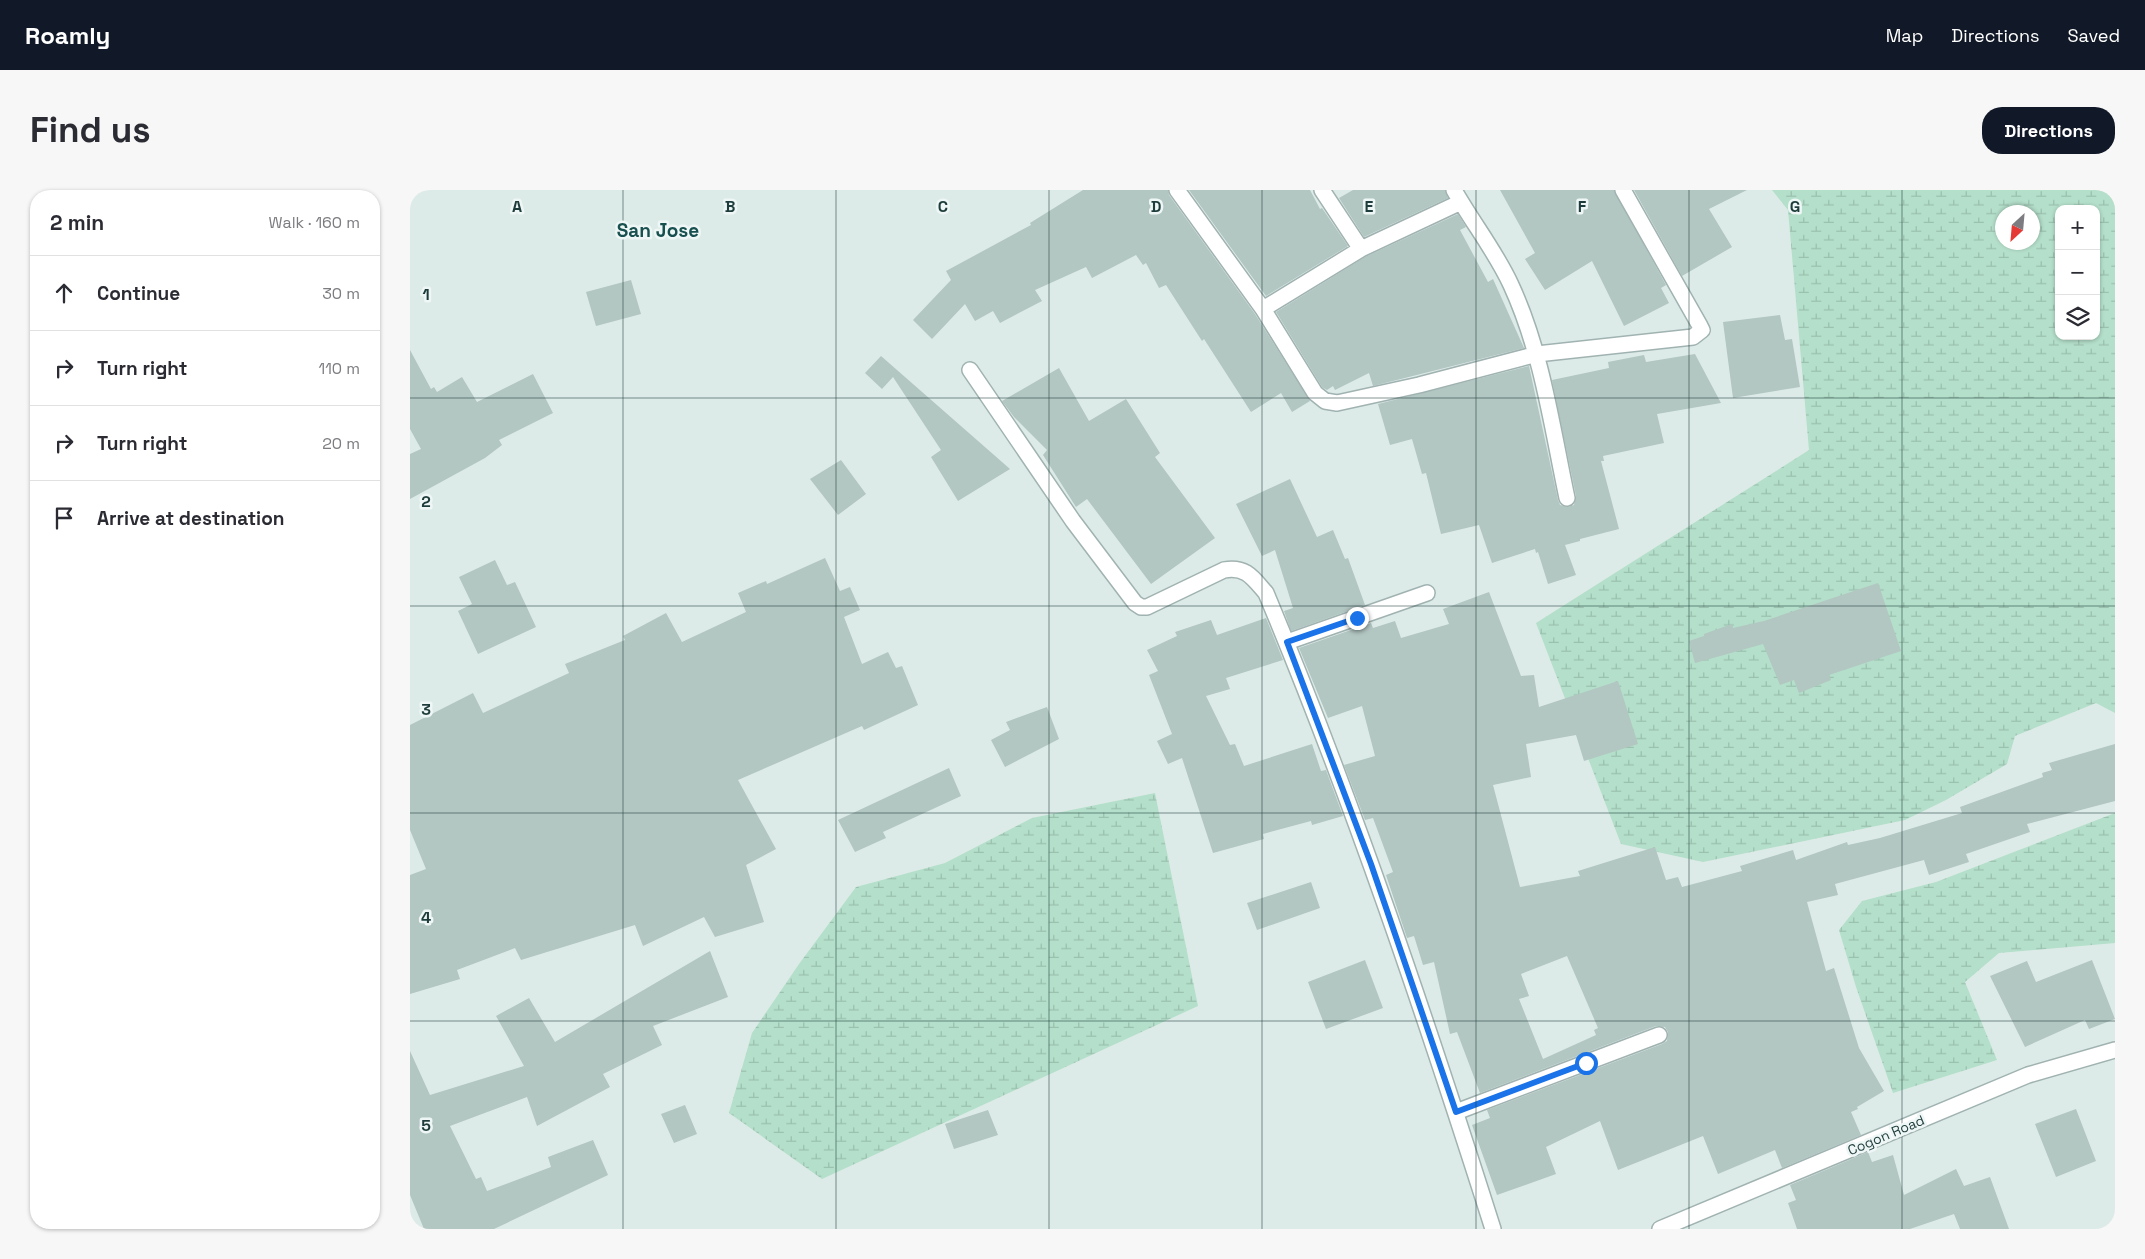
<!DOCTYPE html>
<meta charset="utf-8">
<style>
body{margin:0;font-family:"Space Grotesk",sans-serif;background:#f7f7f7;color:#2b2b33}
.controls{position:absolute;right:15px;top:15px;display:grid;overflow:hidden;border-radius:10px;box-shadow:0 1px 4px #0004}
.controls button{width:45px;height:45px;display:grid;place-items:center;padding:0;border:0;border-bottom:1px solid #e1e1e2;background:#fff;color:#2b2b33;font:25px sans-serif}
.compass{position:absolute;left:1585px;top:15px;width:45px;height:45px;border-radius:50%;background:#fff;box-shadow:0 1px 4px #0004;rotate:206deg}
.stop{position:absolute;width:15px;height:15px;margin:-11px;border:4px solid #1a73e8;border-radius:50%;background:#fff}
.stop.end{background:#1a73e8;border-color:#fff;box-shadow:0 1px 5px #0008}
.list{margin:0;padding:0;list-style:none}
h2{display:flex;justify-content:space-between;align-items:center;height:65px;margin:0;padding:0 20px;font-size:21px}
h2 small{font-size:16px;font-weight:400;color:#7c7c81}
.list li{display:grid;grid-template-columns:32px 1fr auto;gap:15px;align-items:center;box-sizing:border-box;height:75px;padding:0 20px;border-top:1px solid #e1e1e2}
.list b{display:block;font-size:19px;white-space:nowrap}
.list em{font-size:16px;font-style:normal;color:#7c7c81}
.icon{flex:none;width:28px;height:28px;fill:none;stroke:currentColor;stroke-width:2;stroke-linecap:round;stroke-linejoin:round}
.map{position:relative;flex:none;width:1705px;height:1039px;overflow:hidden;border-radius:20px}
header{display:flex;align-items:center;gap:30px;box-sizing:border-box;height:70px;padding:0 25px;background:#111827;color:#fff}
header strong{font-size:24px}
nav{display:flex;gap:28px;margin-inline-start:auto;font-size:18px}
.intro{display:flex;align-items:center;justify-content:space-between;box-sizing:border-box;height:120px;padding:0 30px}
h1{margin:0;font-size:35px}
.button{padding:12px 22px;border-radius:20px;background:#111827;color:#fff;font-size:18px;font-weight:700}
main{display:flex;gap:30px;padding:0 30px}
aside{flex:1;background:#fff;border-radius:20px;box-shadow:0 1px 4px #0004}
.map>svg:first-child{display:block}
.wetland{fill:url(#wetland-marsh);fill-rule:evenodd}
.building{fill:#b2c6c2;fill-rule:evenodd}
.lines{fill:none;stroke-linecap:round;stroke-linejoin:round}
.service-casing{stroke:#a0b3b1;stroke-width:18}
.minor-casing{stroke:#a0b3b1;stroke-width:18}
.tertiary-casing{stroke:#a0b3b1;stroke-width:18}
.service{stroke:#fff;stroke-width:15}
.minor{stroke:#fff;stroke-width:15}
.tertiary{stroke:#fff;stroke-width:15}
.route{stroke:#1a73e8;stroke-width:6}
.grid{fill:none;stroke:#1e3c3b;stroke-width:1;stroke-opacity:0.55}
.labels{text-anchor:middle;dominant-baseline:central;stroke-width:5;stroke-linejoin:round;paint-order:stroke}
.street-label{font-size:14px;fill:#1e3c3b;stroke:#eef7f5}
.district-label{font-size:19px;font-weight:bold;fill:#184f4f;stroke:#eef7f5}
.grid-label{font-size:16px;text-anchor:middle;font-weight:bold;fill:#1e3c3b;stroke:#eef7f5;stroke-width:5;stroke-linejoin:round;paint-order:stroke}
</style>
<header>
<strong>Roamly</strong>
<nav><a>Map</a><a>Directions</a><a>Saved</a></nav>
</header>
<div class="intro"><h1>Find us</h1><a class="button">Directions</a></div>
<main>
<aside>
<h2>2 min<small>Walk · 160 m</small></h2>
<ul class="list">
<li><svg class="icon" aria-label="ahead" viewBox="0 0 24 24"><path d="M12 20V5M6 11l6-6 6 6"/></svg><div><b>Continue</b></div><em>30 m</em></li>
<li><svg class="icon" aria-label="right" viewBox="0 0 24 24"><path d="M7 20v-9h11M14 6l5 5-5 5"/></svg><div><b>Turn right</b></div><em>110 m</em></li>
<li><svg class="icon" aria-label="right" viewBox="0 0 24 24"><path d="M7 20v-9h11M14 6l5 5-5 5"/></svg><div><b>Turn right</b></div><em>20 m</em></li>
<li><svg class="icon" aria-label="arrive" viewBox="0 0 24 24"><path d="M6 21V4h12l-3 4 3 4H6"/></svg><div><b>Arrive at destination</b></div></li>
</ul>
</aside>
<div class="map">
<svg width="1705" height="1039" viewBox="0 0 1705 1039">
<defs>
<pattern id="wetland-marsh" width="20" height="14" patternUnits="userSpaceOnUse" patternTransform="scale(1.25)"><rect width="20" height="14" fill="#b4dfca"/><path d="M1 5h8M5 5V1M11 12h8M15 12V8" fill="none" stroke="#9ac0ae"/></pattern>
</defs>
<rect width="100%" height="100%" fill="#ddebe8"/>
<path class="wetland" d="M1362,0H1705V523L1686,513L1605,546L1597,574L1536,610L1495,630L1293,672L1211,654L1126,433L1399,260L1378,20ZM1649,19H1686V146H1649ZM1592,22H1622V52H1592Z
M745,603L788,816L412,989L319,923L342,843L389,774L446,697L535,673L622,628Z
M1705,623V753L1589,763L1555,792L1587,870L1483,903L1446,797L1429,740L1452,711L1526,692Z"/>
<path class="building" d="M673,0H758L759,5L845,124L900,211L882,222L871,203L841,222L794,149L792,151L756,95L749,98L736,73L733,75L726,65L682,88L676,77L625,100L632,111L590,133L583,121L565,131L555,114L522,149L503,130L541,90L536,81L621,35L620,33Z
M779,0H900L910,19L912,18L938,56L856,106Z
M943,0H1035L1038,8L954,47L929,8Z
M1090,0H1204L1256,95L1251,98L1259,113L1214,136L1182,71L1135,100L1115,69L1125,63Z
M1224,0H1337L1299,19L1322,57L1272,86Z
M1048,24L1056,37L1050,40L1078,92L1083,89L1114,158L963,196L959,183L925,200L923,196L917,200L912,197L866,122L955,67Z
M221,90L231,124L186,136L176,102Z
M1370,125L1375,150L1382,149L1390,197L1323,208L1313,132Z
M0,160L21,199L24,197L27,202L52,187L67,212L123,184L143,223L89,250L92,255L75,268L0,309V264L11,259L0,239Z
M1285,164L1311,213L1247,224L1254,253L1193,266L1194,271H1191L1209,339L1170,349V351L1155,355L1166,385L1138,394L1128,362L1126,363L1125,359L1082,373L1069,335L1031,344L1016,283L1012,284L1002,249L980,255L968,214L1119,176L1148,310L1150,315L1158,317L1164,315L1166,306L1142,190L1199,178L1198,172L1234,165L1236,172Z
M471,166L487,180L600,279L548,311L521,267L531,260L483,187L472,199L455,183Z
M649,178L679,231L716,209L750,263L745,267L805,348L741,394L677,309L666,317L633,265L637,260L604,227L592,211Z
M431,270L456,304L428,325L400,289Z
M880,289L907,347L923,340L935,369L938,368L955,415L881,441L874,421L883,418L865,360L852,366L826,314Z
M415,368L430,401L440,397L450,420L434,427L452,474L478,462L486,478L492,476L508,515L454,540L452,536L328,590L366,659L336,675L354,732L305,747L294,727L233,756L225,735L111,770L105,758L47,780L50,789L0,804V685L16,679L0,640V535L63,503L73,523L159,483L155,474L215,450L213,446L256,423L272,452L336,422L328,403L356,391L357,394Z
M85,370L97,395L105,392L126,437L68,464L48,421L62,414L49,387Z
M1468,393L1491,461L1419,485L1421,490L1389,503L1384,490L1370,495L1353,454L1285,473L1279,451L1294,446V444L1322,434L1323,438L1354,431Z
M1079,402L1111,486L1124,485L1129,517L1208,491L1228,554L1174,571L1166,545L1116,554L1121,587L1083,595L1110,697L1170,686L1168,681L1245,657L1256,690L1268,687L1272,697L1332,681L1330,676L1383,660L1386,670L1437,652L1438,655L1470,648L1552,623L1550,617L1633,587L1632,583L1642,580L1639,573L1705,554V611L1617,634L1620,642L1556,664L1559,672L1519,685L1514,670L1425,694L1428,705L1397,712L1416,781L1424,778L1449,858L1474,901L1447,917L1448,919L1441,922L1451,945L1372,978L1365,960L1308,984L1293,946L1208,980L1190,931L1136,957L1146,984L1087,1005L1062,935L1080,928L1077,920L1252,854L1257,851L1258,842L1255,837L1246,836L1070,903L1047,842L1040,844L1024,772L1013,775L1004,746L997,748L976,685L983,682L963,628L955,630L934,575L965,566L952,516L918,528L889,458L961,433L963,438L985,431L991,448L1039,434L1033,419ZM1157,766L1188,838L1184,840L1186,845L1133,869L1109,809L1119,806L1111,784Z
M856,428L873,470L816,488L820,499L796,506L820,555L825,554L834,576L902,554L911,581L916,580L933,626L902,635L901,631L853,644L854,649L803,663L772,568L758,574L747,551L762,544L739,485L748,481L737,460L767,446L765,442L801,430L807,445Z
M637,517L649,549L595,577L581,550L600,540L596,532Z
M539,578L551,606L473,642L476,648L445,662L428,630Z
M901,692L910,718L847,740L837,713Z
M300,761L318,807L243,836L252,855L193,884L200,897L127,936L117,907L40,936L66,989L71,987L77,1001L141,977L138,967L183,950L198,985L84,1039H14L0,1005V861L20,905L114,876L86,826L119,808L145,852Z
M955,770L973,818L916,839L898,792Z
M1682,770L1705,829L1679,839L1675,830L1615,857L1580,786L1617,771L1626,792Z
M275,915L287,944L264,953L251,924Z
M1666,919L1686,971L1646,987L1625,934Z
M578,920L588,945L544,959L535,934Z
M1458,962L1462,972L1483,965L1494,1005L1546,979L1554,996L1580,987L1599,1039H1550L1544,1024L1500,1039H1387L1378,1013L1386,1010L1380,995Z"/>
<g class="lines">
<g class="service-casing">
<path id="service" d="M877,452L1017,403"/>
</g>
<g class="minor-casing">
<path id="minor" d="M767,0L853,119L905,203L915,211L927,213L1009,195L1127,164L1283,147L1292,140L1290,136L1213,0
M912,0L951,59
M1044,0C1062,32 1086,62 1101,95C1132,162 1142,237 1157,308
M853,119L951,59L1051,12
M560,180L663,331L725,413L731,417H737L814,380C836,376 843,388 856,403C943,611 1015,825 1083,1039
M1046,922L1249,845"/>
</g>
<g class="tertiary-casing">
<path id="tertiary" d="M1250,1039L1618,885L1705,860"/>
</g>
<use href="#service" class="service"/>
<use href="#minor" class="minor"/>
<use href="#tertiary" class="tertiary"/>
</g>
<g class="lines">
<path class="route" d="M947,428L877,452L961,674L1046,922L1176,873"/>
</g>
<path class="grid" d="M213,0V1039M426,0V1039M639,0V1039M852,0V1039M1066,0V1039M1279,0V1039M1492,0V1039M0,208H1705M0,416H1705M0,623H1705M0,831H1705"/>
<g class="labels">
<g class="street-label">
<text transform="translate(1476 945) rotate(-23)">Cogon Road</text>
</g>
<g class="district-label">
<text x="248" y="40">San Jose</text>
</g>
</g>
<g class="grid-label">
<text x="107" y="22">A</text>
<text x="320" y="22">B</text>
<text x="533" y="22">C</text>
<text x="746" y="22">D</text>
<text x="959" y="22">E</text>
<text x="1172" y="22">F</text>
<text x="1385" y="22">G</text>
<text x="16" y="110">1</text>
<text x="16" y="317">2</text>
<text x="16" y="525">3</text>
<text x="16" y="733">4</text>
<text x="16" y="941">5</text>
</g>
</svg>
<div class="controls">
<button>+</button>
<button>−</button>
<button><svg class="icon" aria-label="layers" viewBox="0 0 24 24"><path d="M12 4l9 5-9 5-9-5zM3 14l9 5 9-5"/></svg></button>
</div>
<svg class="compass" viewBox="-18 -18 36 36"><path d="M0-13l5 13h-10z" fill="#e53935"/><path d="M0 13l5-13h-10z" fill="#7c7c81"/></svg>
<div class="stop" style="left:1176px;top:873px"></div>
<div class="stop end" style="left:947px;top:428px"></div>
</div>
</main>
